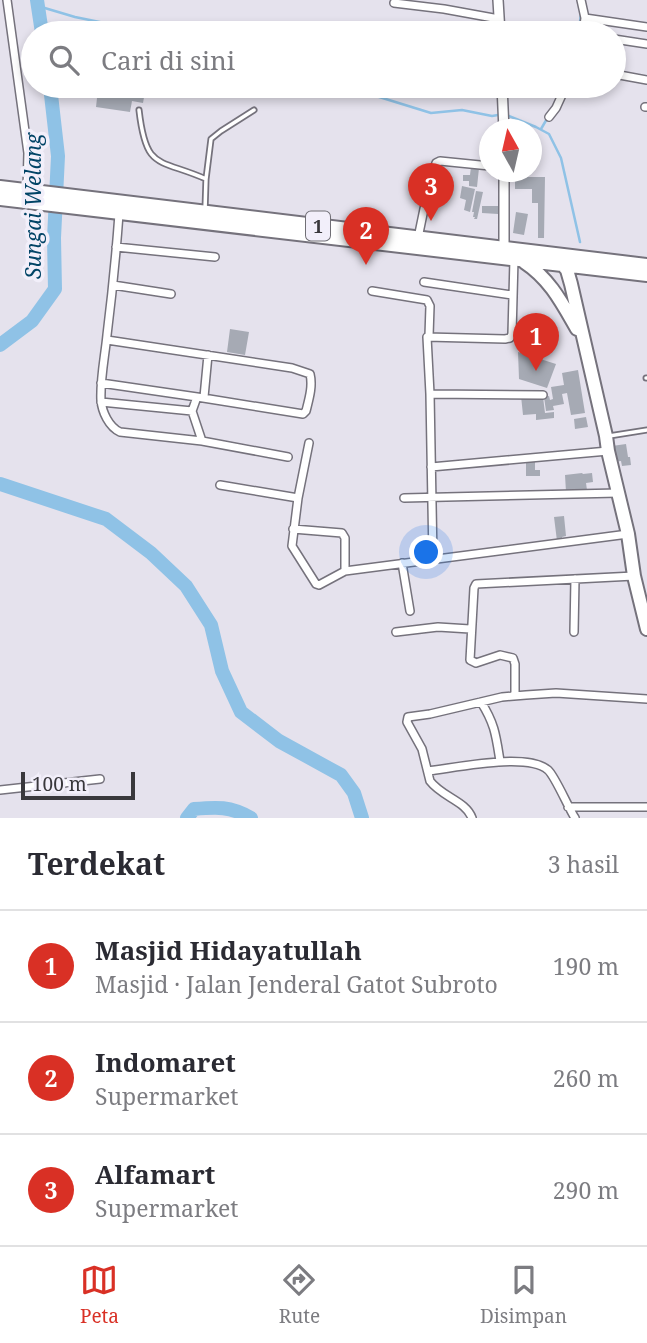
<!DOCTYPE html>
<html lang="id">
<meta charset="utf-8">
<style>
body{margin:0;font-family:"Noto Serif",serif;background:#f7f7f7;color:#2b2b33}
.compass{position:absolute;left:479px;top:119px;width:63px;height:63px;border-radius:50%;background:#fff;box-shadow:0 4px 10px #0003;rotate:352deg}
.scale{position:absolute;left:21px;bottom:18px;width:114px;box-sizing:border-box;padding-left:7px;border:4px solid #39383c;border-top:0;font-size:19px;line-height:24px;white-space:nowrap;color:#39383c;-webkit-text-stroke:5px #f2effa;paint-order:stroke}
.you{position:absolute;left:427px;top:553px;width:24px;height:24px;margin:-18px;border:5px solid #fff;border-radius:50%;background:#1a73e8;box-shadow:0 0 0 10px #1a73e833}
.badge{display:grid;place-items:center;width:46px;height:46px;border-radius:50%;background:#d93025;color:#fff;font-size:23px;font-weight:700}
.pin{position:absolute;translate:-50% -58px;filter:drop-shadow(0 2px 4px #0008)}
.pin::after{content:'';position:absolute;top:37px;width:24px;height:21px;background:inherit;clip-path:polygon(0 0,100% 0,50% 100%)}
.list{margin:0;padding:0;list-style:none}
h2{display:flex;justify-content:space-between;align-items:center;height:91px;margin:0;padding:0 28px;font-size:30px}
h2 small{font-size:23px;font-weight:400;color:#7c7c81}
.list li{display:grid;grid-template-columns:46px 1fr auto;gap:21px;align-items:center;box-sizing:border-box;height:112px;padding:0 28px;border-top:2px solid #e1e1e2}
.list b{display:block;font-size:26px;white-space:nowrap}
.list p{margin:0;font-size:23px;white-space:nowrap;color:#7c7c81}
.list em{font-size:23px;font-style:normal;color:#7c7c81}
.icon{flex:none;width:38px;height:38px;fill:none;stroke:currentColor;stroke-width:2;stroke-linecap:round;stroke-linejoin:round}
.map{position:relative;flex:none;width:647px;height:818px;overflow:hidden}
.search{position:absolute;background:#fff;box-shadow:0 4px 10px #0003;left:21px;right:21px;top:21px;height:77px;display:flex;align-items:center;gap:18px;box-sizing:border-box;padding:0 24px;border-radius:38px;color:#7c7c81;font-size:26px}
.sheet{height:427px;background:#fff}
nav{display:flex;justify-content:space-around;align-items:center;box-sizing:border-box;height:98px;border-top:2px solid #e1e1e2;background:#fff;font-size:19px;color:#7c7c81}
nav a{display:grid;justify-items:center;gap:4px}
nav .on{color:#d93025}
.map>svg:first-child{display:block}
.lines{fill:none;stroke-linecap:round;stroke-linejoin:round}
.stream{stroke:#8fc2e6;stroke-width:2.5}
.river{stroke:#8fc2e6;stroke-width:14}
.building{fill:#a6aab4}
.service-casing{stroke:#75727c;stroke-width:7}
.minor-casing{stroke:#75727c;stroke-width:10}
.tertiary-casing{stroke:#75727c;stroke-width:12}
.trunk-casing{stroke:#75727c;stroke-width:16}
.service{stroke:#fff;stroke-width:3.5}
.minor{stroke:#fff;stroke-width:7}
.tertiary{stroke:#fff;stroke-width:9}
.trunk{stroke:#fff;stroke-width:12}
.labels{text-anchor:middle;dominant-baseline:central;stroke-width:7;stroke-linejoin:round;paint-order:stroke}
.shield{fill:#f2effa;stroke:#706f75;stroke-width:2}
.shield-label{font-size:18px;font-weight:bold;fill:#39383c}
.water-label{font-size:21px;font-style:italic;fill:#014466;stroke:#f2effa}
</style>
<div class="map">
<svg width="647" height="818" viewBox="0 0 647 818">
<rect width="100%" height="100%" fill="#e5e2ed"/>
<g class="lines">
<path class="stream" d="M38,6L75,17L129,28L159,32L179,28H192L200,31L220,29L244,33
M577,33L580,22L581,13
M371,86L376,96L431,113L462,110L492,116L504,114L536,127L549,134L561,158L580,242
M541,129L548,117"/>
<path class="river" d="M37,0L42,33
M0,345L32,321L55,289L54,238L58,156L50,86
M0,484L106,519L151,553L186,586L211,625L222,671L241,712L279,741L341,775L354,793L362,818
M187,818L194,809C217,807 230,806 251,818"/>
</g>
<path class="building" d="M92,86H146L143,103L132,101L130,112L96,107L97,98L90,97Z
M471,167L479,168L477,187L469,186V181H463V175H470Z
M515,177H545L544,238H538V203H532V189H515Z
M462,186L475,189L470,212L464,210L466,200L460,198Z
M476,191L483,192L477,219H474L475,217H473L474,212H472Z
M482,206H498V214L482,213Z
M516,212L528,214L524,235L513,233Z
M230,329L249,332L245,355L227,352Z
M519,342H535L533,354L520,351Z
M518,352L556,364L547,388L519,379Z
M578,370L585,413L571,415L567,393L562,394L564,404L553,406L554,410L546,411L544,397L549,396L550,400L553,399L551,387L564,385L562,373Z
M521,396L543,397L545,413L554,412V418L536,420V414L523,415Z
M586,417L588,427L575,429L574,419Z
M626,444L628,457H630L631,465L622,466L621,461L614,462L612,446Z
M535,460V470H540V476H526V461Z
M582,473L583,474L592,473L593,482L586,483L587,490L566,492L565,475Z
M564,516L566,536L562,537V541H557L554,517Z"/>
<g class="lines">
<g class="service-casing">
<path id="service" d="M139,110C146,171 158,158 206,179
M205,210L206,179L211,139L221,131L254,110
M646,378H647
M609,436L647,430"/>
</g>
<g class="minor-casing">
<path id="minor" d="M7,0L28,153L27,190
M581,0L585,18L583,33
M394,3L444,9L499,19
M585,18L647,27
M614,39L647,44
M614,74L647,80
M645,107H647
M549,117L556,108L566,86
M119,214C116,255 112,295 107,335C105,356 100,379 101,400C102,412 109,427 120,432L202,441L288,457
M418,238L424,209L436,163L440,161L490,166
M116,247L215,257
M424,282L512,295
M113,285L171,294
M372,291L427,300L430,306L429,336
M107,340L292,368L310,374C313,386 309,399 306,411L303,414L197,397L192,411L202,441
M101,383L197,397
M430,394L543,395
M204,397L208,355
M101,402L192,411
M431,467L608,451
M220,485L298,498L292,546L316,584L319,585L345,571L628,534
M298,498L309,443
M404,498L618,493
M293,529L342,533L345,538V571
M433,559L430,394L427,337L505,339L510,338L512,334L514,259
M402,563L410,611
M396,632L438,627L470,629
M574,632L575,579
M515,696V664L513,658L500,655L476,663L470,660L474,588L476,584L634,576
M481,702C495,724 496,736 500,761
M428,771C455,768 527,752 548,770C555,776 568,807 575,818
M0,790L100,779
M568,807H647
M472,818C466,801 442,797 430,781L422,749L407,722L408,717L430,714L502,697L526,695L556,693L647,699"/>
</g>
<g class="tertiary-casing">
<path id="tertiary" d="M498,0L500,33
M502,86L504,130
M504,248V172"/>
</g>
<g class="trunk-casing">
<path id="trunk" d="M0,187L647,265
M0,199C215,226 431,248 647,275
M558,260L567,270L571,284L606,436L608,451L628,534L634,576L647,629
M524,262C550,279 562,303 577,329"/>
</g>
<use href="#service" class="service"/>
<use href="#minor" class="minor"/>
<use href="#tertiary" class="tertiary"/>
<use href="#trunk" class="trunk"/>
</g>
<g class="labels">
<rect class="shield" x="306" y="211.5" width="24" height="29" rx="5"/>
<g class="shield-label">
<text x="318" y="226">1</text>
</g>
<g class="water-label">
<text transform="translate(33 206) rotate(-90)">Sungai Welang</text>
</g>
</g>
</svg>
<svg class="compass" viewBox="-18 -18 36 36"><path d="M0-13l5 13h-10z" fill="#e53935"/><path d="M0 13l5-13h-10z" fill="#7c7c81"/></svg>
<div class="scale">100 m</div>
<div class="you"></div>
<div class="pin badge" style="left:536px;top:371px">1</div>
<div class="pin badge" style="left:366px;top:265px">2</div>
<div class="pin badge" style="left:431px;top:221px">3</div>
<div class="search"><svg class="icon" aria-label="search" viewBox="0 0 24 24"><circle cx="10" cy="10" r="6"/><path d="M15 15l6 6"/></svg>Cari di sini</div>
</div>
<section class="sheet">
<h2>Terdekat<small>3 hasil</small></h2>
<ul class="list">
<li><span class="badge">1</span><div><b>Masjid Hidayatullah</b><p>Masjid · Jalan Jenderal Gatot Subroto</p></div><em>190 m</em></li>
<li><span class="badge">2</span><div><b>Indomaret</b><p>Supermarket</p></div><em>260 m</em></li>
<li><span class="badge">3</span><div><b>Alfamart</b><p>Supermarket</p></div><em>290 m</em></li>
</ul>
</section>
<nav>
<a class="on"><svg class="icon" aria-label="map" viewBox="0 0 24 24"><path d="M3 6l6-2 6 2 6-2v14l-6 2-6-2-6 2zM9 4v14M15 6v14"/></svg>Peta</a>
<a><svg class="icon" aria-label="directions" viewBox="0 0 24 24"><path d="M12 3l9 9-9 9-9-9zM9 14v-3h6M13 9l2 2-2 2"/></svg>Rute</a>
<a><svg class="icon" aria-label="saved" viewBox="0 0 24 24"><path d="M7 4h10v16l-5-4-5 4z"/></svg>Disimpan</a>
</nav>
